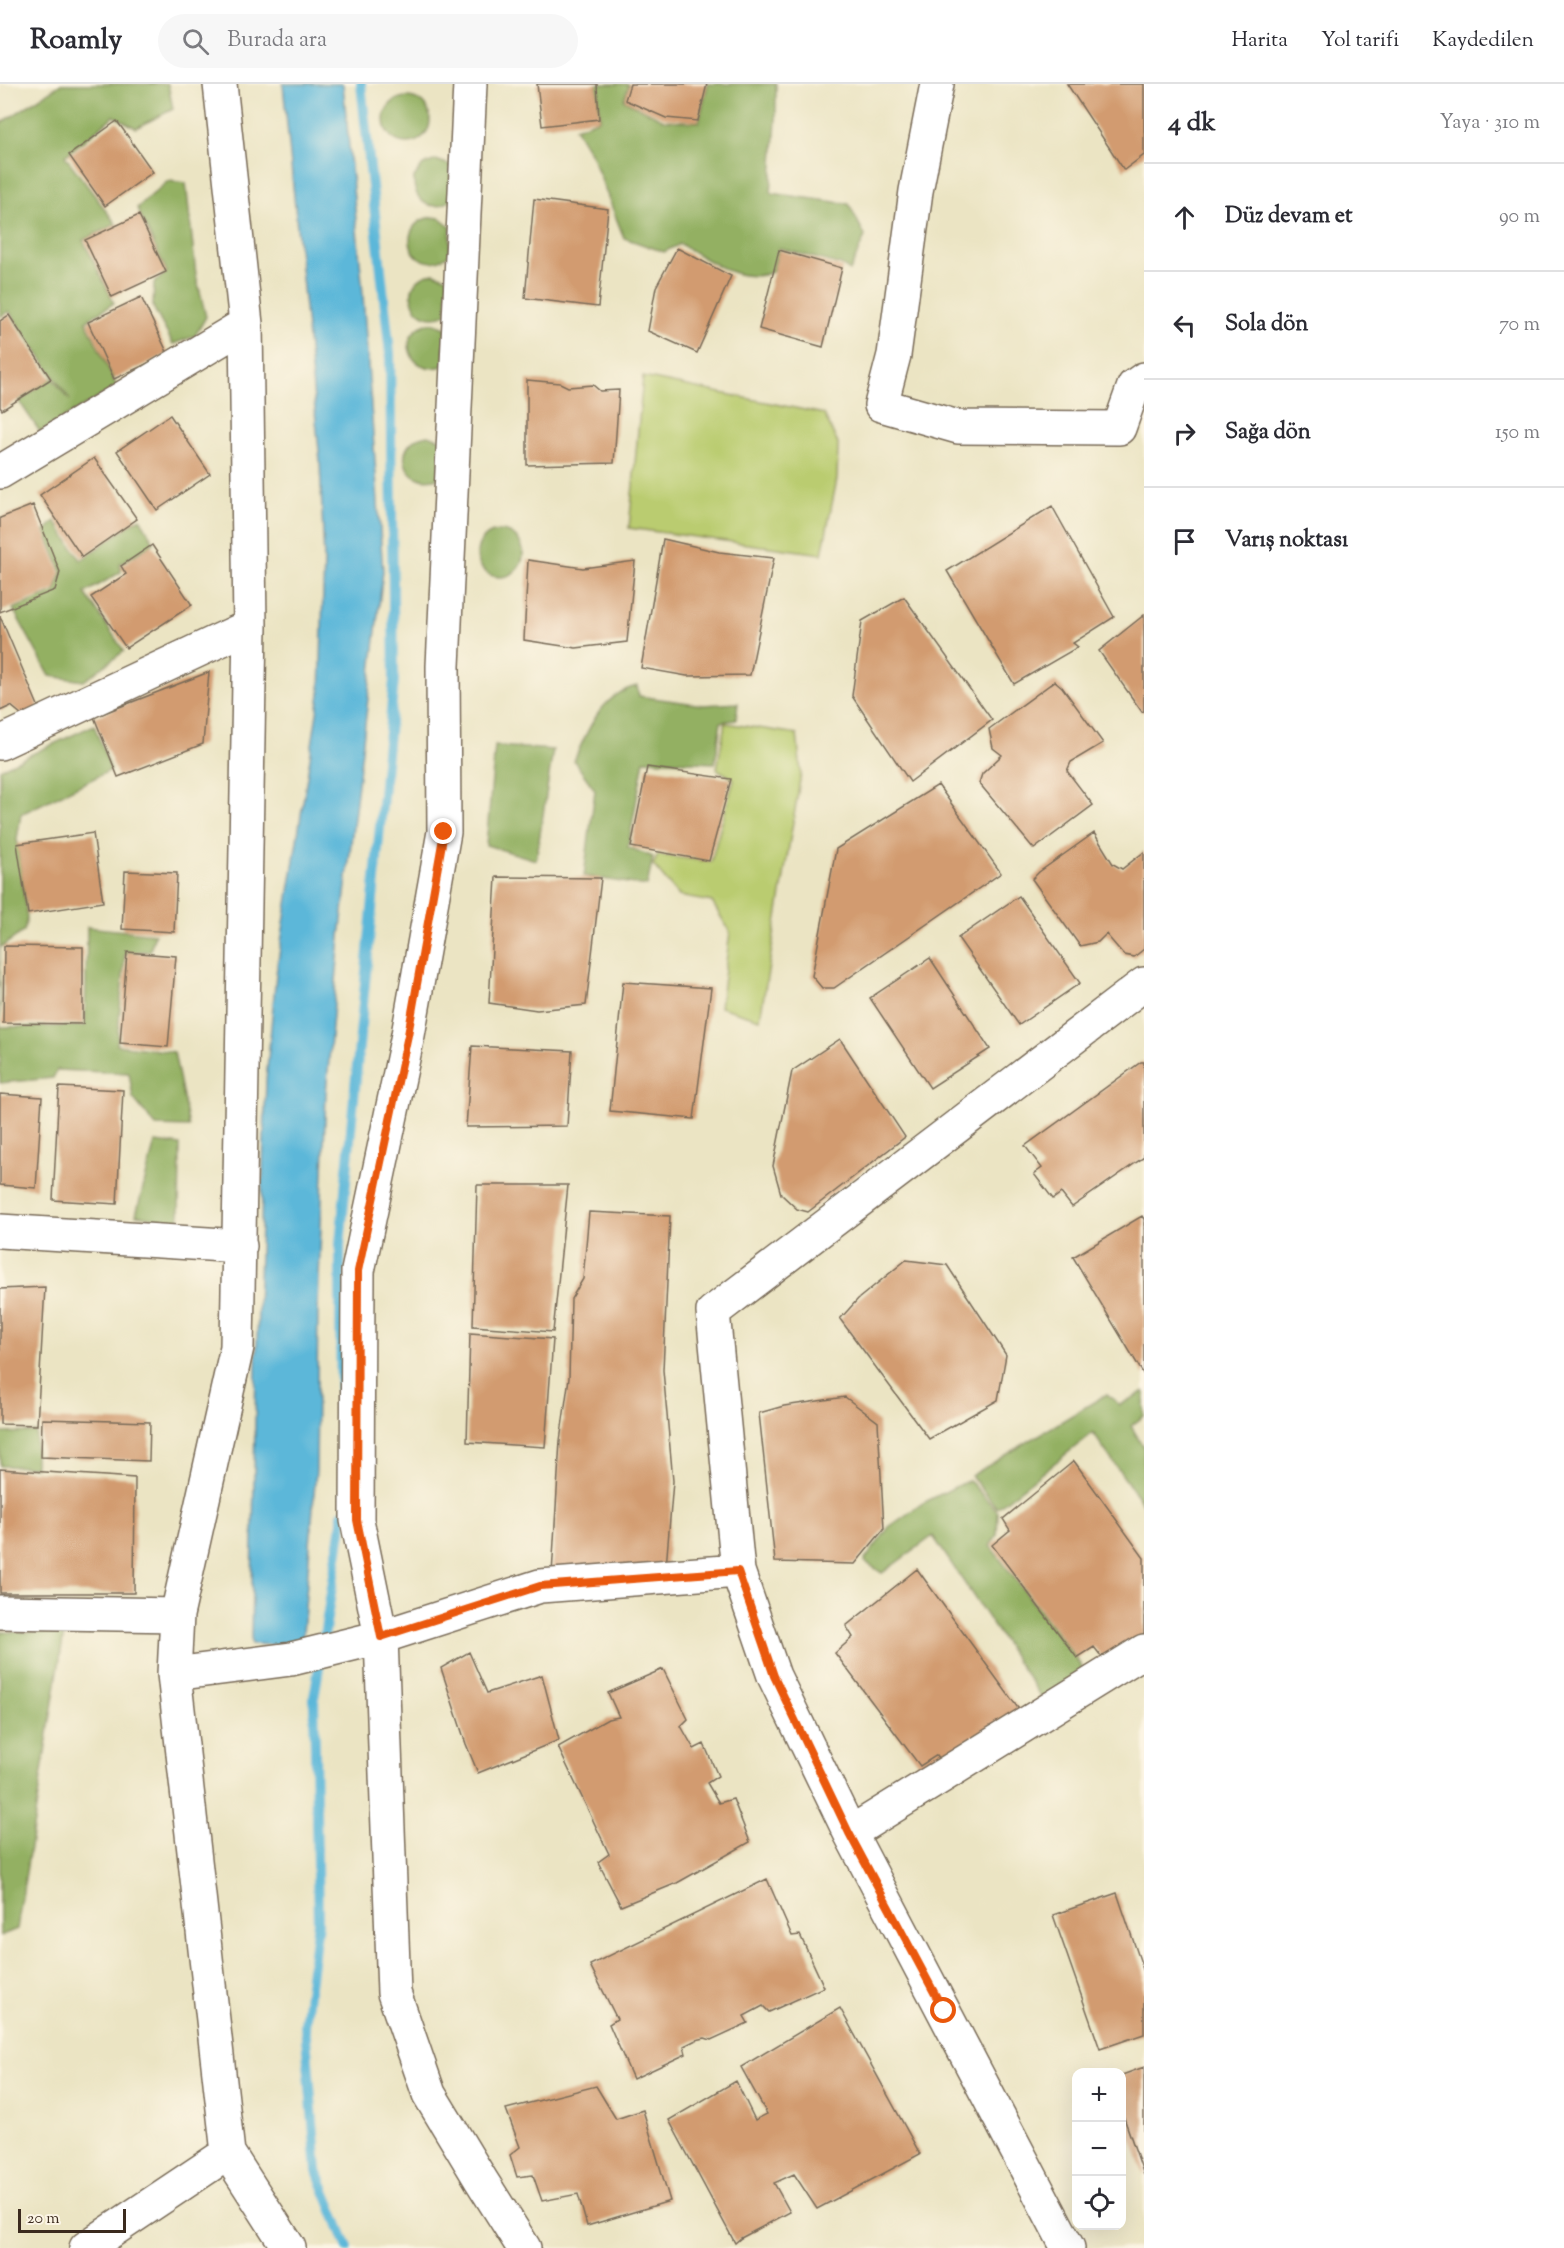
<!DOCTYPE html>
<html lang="tr">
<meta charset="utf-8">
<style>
body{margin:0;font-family:"Sorts Mill Goudy",serif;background:#f7f7f7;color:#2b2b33}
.controls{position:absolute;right:18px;bottom:18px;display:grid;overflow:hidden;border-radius:12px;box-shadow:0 6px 24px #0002}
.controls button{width:54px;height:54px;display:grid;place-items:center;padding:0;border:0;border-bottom:2px solid #e1e1e2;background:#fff;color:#2b2b33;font:30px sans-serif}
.scale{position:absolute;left:18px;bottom:15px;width:108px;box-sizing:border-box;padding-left:6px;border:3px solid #3b2a1e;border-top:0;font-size:16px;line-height:21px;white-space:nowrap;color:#3b2a1e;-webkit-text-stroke:4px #fcf5e5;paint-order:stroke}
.stop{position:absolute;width:18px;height:18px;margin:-14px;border:4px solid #ea580c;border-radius:50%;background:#fff}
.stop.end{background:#ea580c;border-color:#fff;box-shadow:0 2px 6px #0008}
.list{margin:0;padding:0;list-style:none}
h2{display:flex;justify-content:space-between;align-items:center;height:78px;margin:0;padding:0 24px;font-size:26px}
h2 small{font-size:20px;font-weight:400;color:#7c7c81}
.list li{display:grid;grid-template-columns:39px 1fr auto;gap:18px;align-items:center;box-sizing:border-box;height:108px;padding:0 24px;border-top:2px solid #e1e1e2}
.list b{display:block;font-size:22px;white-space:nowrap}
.list em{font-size:20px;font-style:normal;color:#7c7c81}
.icon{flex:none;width:33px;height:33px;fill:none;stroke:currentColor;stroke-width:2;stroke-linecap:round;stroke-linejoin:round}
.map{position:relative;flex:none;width:1144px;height:2164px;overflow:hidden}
header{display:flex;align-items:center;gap:36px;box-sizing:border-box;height:84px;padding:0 30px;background:#fff;border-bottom:2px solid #e1e1e2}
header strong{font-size:28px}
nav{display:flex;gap:33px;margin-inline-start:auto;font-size:21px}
.search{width:420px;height:54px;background:#f7f7f7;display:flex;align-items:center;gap:15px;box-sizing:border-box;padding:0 21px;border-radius:33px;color:#7c7c81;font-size:22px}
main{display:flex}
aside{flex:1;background:#fff}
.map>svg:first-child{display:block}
.green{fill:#bacc6f;stroke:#7a7b46;stroke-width:1.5}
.forest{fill:#93b062;stroke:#676d40;stroke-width:1.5}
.water{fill:#5bb7d9;stroke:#4b707c;stroke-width:1.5}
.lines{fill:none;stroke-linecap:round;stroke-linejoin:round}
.stream{stroke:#5bb7d9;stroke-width:10}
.building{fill:#d29b70}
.minor-casing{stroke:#796b58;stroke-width:36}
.minor{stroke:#fff;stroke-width:33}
.route{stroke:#ea580c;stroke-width:8}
</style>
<header>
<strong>Roamly</strong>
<div class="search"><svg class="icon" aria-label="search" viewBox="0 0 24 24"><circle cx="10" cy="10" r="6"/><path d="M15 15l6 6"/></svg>Burada ara</div>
<nav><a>Harita</a><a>Yol tarifi</a><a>Kaydedilen</a></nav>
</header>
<main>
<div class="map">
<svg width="1144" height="2164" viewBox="0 0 1144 2164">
<rect width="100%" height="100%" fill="#fcf5e5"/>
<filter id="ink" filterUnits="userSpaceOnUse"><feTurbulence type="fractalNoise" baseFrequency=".0167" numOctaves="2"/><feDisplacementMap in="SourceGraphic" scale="12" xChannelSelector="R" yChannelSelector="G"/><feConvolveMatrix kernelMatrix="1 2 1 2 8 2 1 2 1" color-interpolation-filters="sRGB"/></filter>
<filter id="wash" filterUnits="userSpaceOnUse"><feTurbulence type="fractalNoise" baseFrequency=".008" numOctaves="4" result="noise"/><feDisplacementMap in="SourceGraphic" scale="24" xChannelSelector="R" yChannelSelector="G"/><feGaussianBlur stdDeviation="1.35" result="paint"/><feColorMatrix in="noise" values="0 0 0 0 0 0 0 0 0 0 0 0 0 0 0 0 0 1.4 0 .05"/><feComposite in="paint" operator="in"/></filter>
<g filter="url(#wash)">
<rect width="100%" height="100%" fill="#ebe4c3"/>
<path class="green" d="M643,293L824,330L838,360L837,395L822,470L629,444Z
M725,639L797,650L801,690L760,935L720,923L730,848L712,818L679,812L653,781L658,771L711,778L734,695L717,685Z"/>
<path class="forest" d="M61,0H168L173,25L136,44L114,32L65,72L116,140L83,156L114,219L86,237L117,303L40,348L19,317L52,294L70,316L9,227L0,233V40Z
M597,0H629L624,16L664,36L699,38L708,0H776V36L771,109L849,120L865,152L850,187L841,181L779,164L772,188C740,202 707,175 680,160L664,168L624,154L592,72L575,44L600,35Z
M384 36a23 23 0 1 1 46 0a23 23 0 1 1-46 0Z
M436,76L450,81L452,115C432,131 412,117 414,93L423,81Z
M168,97L186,99L196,191L206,233L195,252L173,260L153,223L154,199L167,188L137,124Z
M432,133L440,134L451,143L449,171C436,180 427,180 415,171C404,153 412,136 432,133Z
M434,189L448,194L446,230C412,246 395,194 434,189Z
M432,239L446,244L443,282C406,293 395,244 432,239Z
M428,351L442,356L438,394C402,405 390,357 428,351Z
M140,434L154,459L120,480L121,488L85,509L124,567L84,597L50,592L13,525L55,508L62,488L45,447L55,437L81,476Z
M477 470a23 23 0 1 1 46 0a23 23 0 1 1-46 0Z
M637,602L639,612L703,621L738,619L736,636L721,638L715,679L644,676L628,763L653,773L647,802L584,792L595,706L574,677C587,647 601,610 637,602Z
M94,641L111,686L21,730L17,755L27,834L24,847L0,864V943L85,942L87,843L155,850L150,867L125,868L117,961L174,968L189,1043L156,1042L133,1014L129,989L57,986L53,994L0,999V685Z
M495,662L553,666L536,776L486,761Z
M155,1058L180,1061L179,1138L136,1131Z
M1144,1307V1332L1131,1342L1144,1364V1422L1093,1349L997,1424L971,1392L1107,1310L1120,1321Z
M36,1348L35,1383L0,1382V1349Z
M969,1396L998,1428L997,1451L990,1462L1077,1576L1089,1594L1045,1619L933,1452L882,1489L864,1477L889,1443L923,1419Z
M0,1548L64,1549L17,1845L0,1852Z"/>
<path class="water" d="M283,0H343L362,198L383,487L340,853L326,1009L318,1222L316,1386L302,1562L251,1560L256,1283L266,996L276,890L320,610L324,476L320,377Z"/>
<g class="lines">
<path class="stream" d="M341,1346L340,1160L394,596L390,270L361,0
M342,1430V1441L314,1614L318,1838L305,1941L317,2087L348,2164"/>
</g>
<g id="blocks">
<path class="building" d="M537,0H597L599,35L542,42Z
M630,0H707L698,37L666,34L625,16Z
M1067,0H1144V71L1124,86Z
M117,37L153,88L105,122L69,71Z
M534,115L608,125L598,223L525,214Z
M139,131L166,188L112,213L85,156Z
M677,164L731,192L697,269L648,247L656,203Z
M779,166L842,184L823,263L759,245Z
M141,213L168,270L114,295L88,238Z
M9,231L51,295L2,326L0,323V237Z
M527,296L560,299L568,303L593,301L600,307L619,306L614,379L527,381Z
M170,331L210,390L157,426L117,367Z
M94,374L137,435L82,473L40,411Z
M33,421L60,488L55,506L0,528V434Z
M1052,422L1114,533L1073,559L1078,563L1014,600L947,487Z
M663,455L719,468L774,474L750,591L687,592L641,584Z
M152,461L192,521L126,564L91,513L126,490L121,482Z
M528,476L583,484L635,477L627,558L576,564L524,556Z
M904,513L992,636L910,698L852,612L862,537Z
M1144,531V627L1142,628L1099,567Z
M0,532L39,624L22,631L11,622L0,627Z
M209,588L203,660L118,693L94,633Z
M1055,597L1062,603L1103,659L1071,678L1067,687L1093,721L1034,765L979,699L982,690L1002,671L993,664L989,645Z
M647,683L731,695L709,777L631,763Z
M938,701L1001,789L834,904H822L812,892L836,765Z
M93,749L103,818L28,830L17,760Z
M1094,749L1113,780L1122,785L1144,768V865L1134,873L1124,871L1106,850L1098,858L1080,862L1032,795L1039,788Z
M125,787L177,789L174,848L122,845Z
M496,793L601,794L586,921L537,926L489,919Z
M1019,812L1080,899L1019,941L958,854Z
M4,862L83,863V940L3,939Z
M127,868L176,872L168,963L120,959Z
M930,874L990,965L930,1004L870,914Z
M623,898L711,904L694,1035L610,1027Z
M840,955L905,1053L808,1128L797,1125L781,1110L773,1082L792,987Z
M472,962L572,967L567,1042L466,1043Z
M1141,978H1144V1073L1072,1123L1061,1109L1053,1115L1034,1090L1042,1084L1025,1062Z
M59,1003L123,1006L117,1120L53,1116Z
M0,1010L42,1013L36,1104L0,1101Z
M477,1101H568L553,1248L473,1242Z
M589,1128L670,1132L663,1286L673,1397L666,1484L552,1490L560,1357L569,1294L571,1215L583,1195Z
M1142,1132L1144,1135V1291L1073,1173Z
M906,1176L947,1181L1006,1271L998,1316L929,1355L840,1235L858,1215Z
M45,1203L37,1341L0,1340V1205Z
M470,1249L553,1255L545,1363L467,1358Z
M845,1313L878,1338L884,1445L855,1480L775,1478L759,1329L784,1322Z
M42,1335L150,1338L149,1377L41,1373Z
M1074,1377L1144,1474V1549L1116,1570L1101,1572L1094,1563L1077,1574L992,1461L1010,1446L1003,1435Z
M0,1385L135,1394L134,1509H0Z
M917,1485L1023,1631L943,1679L937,1671L920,1682L835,1569L853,1553L846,1542Z
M469,1568L487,1609L542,1591L559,1656L478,1689L466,1660L441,1584Z
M663,1585L688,1635L681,1642L694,1665L704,1660L718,1692L707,1699L719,1719L733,1715L750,1758L677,1799L621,1822L598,1778L609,1770L558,1663L608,1635L619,1633L608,1609Z
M767,1795L792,1852L800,1851L824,1903L769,1928L763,1922L744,1932L748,1939L711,1956L705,1954L696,1956L684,1962L686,1970L633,1995L609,1940L617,1935L590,1881Z
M1117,1809L1144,1888V1950L1100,1965L1053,1831Z
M840,1924L920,2070L817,2125L794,2090L774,2099L790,2128L741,2154L735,2159L669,2036L736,1997L755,2036L767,2030L741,1983Z
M1144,1983V2091L1122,2028V1991Z
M596,2002L616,2035L643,2026L670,2117L587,2142L578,2110L542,2117L533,2091L517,2093L510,2071L520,2063L506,2025Z"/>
</g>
</g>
<g filter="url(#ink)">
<use href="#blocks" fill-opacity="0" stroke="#796b58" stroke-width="1.5"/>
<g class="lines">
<g class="minor-casing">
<path id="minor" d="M470,0L443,582L444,748L408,951L358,1187L357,1436L381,1553L394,1909L429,2010L481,2096L524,2164
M937,0L916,107L894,271L881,321L958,343L1119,344L1134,302L1144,295
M0,388L246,240
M0,659L250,542
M0,1147L240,1162
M738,1487L774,1592L850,1749L1068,2164
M0,1528L177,1531
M174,1590L291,1575L381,1553L540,1502L738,1487L713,1228L1144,900
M850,1749L1144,1567
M228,2069L289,2164
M86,2164L228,2069L174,1590L177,1531L237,1263L250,542L246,240L220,0"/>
</g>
<use href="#minor" class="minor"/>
</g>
</g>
<g class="lines" filter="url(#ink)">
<path class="route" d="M444,748L408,951L358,1187L357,1436L381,1553L540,1502L738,1487L774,1592L849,1749L944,1927"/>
</g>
</svg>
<div class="controls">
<button>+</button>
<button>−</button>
<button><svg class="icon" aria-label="locate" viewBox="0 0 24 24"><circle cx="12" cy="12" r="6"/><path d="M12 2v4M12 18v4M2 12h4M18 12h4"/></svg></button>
</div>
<div class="scale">20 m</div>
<div class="stop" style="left:944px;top:1927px"></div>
<div class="stop end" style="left:444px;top:748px"></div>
</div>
<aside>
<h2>4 dk<small>Yaya · 310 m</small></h2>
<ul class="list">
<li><svg class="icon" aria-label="ahead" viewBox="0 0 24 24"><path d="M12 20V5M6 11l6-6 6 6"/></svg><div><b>Düz devam et</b></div><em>90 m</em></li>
<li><svg class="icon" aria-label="left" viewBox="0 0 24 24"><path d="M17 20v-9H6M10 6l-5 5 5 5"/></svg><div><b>Sola dön</b></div><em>70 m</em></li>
<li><svg class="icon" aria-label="right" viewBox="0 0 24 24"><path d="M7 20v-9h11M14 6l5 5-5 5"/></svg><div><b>Sağa dön</b></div><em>150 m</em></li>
<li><svg class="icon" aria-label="arrive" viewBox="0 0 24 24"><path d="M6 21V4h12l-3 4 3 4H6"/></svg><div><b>Varış noktası</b></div></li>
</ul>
</aside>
</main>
